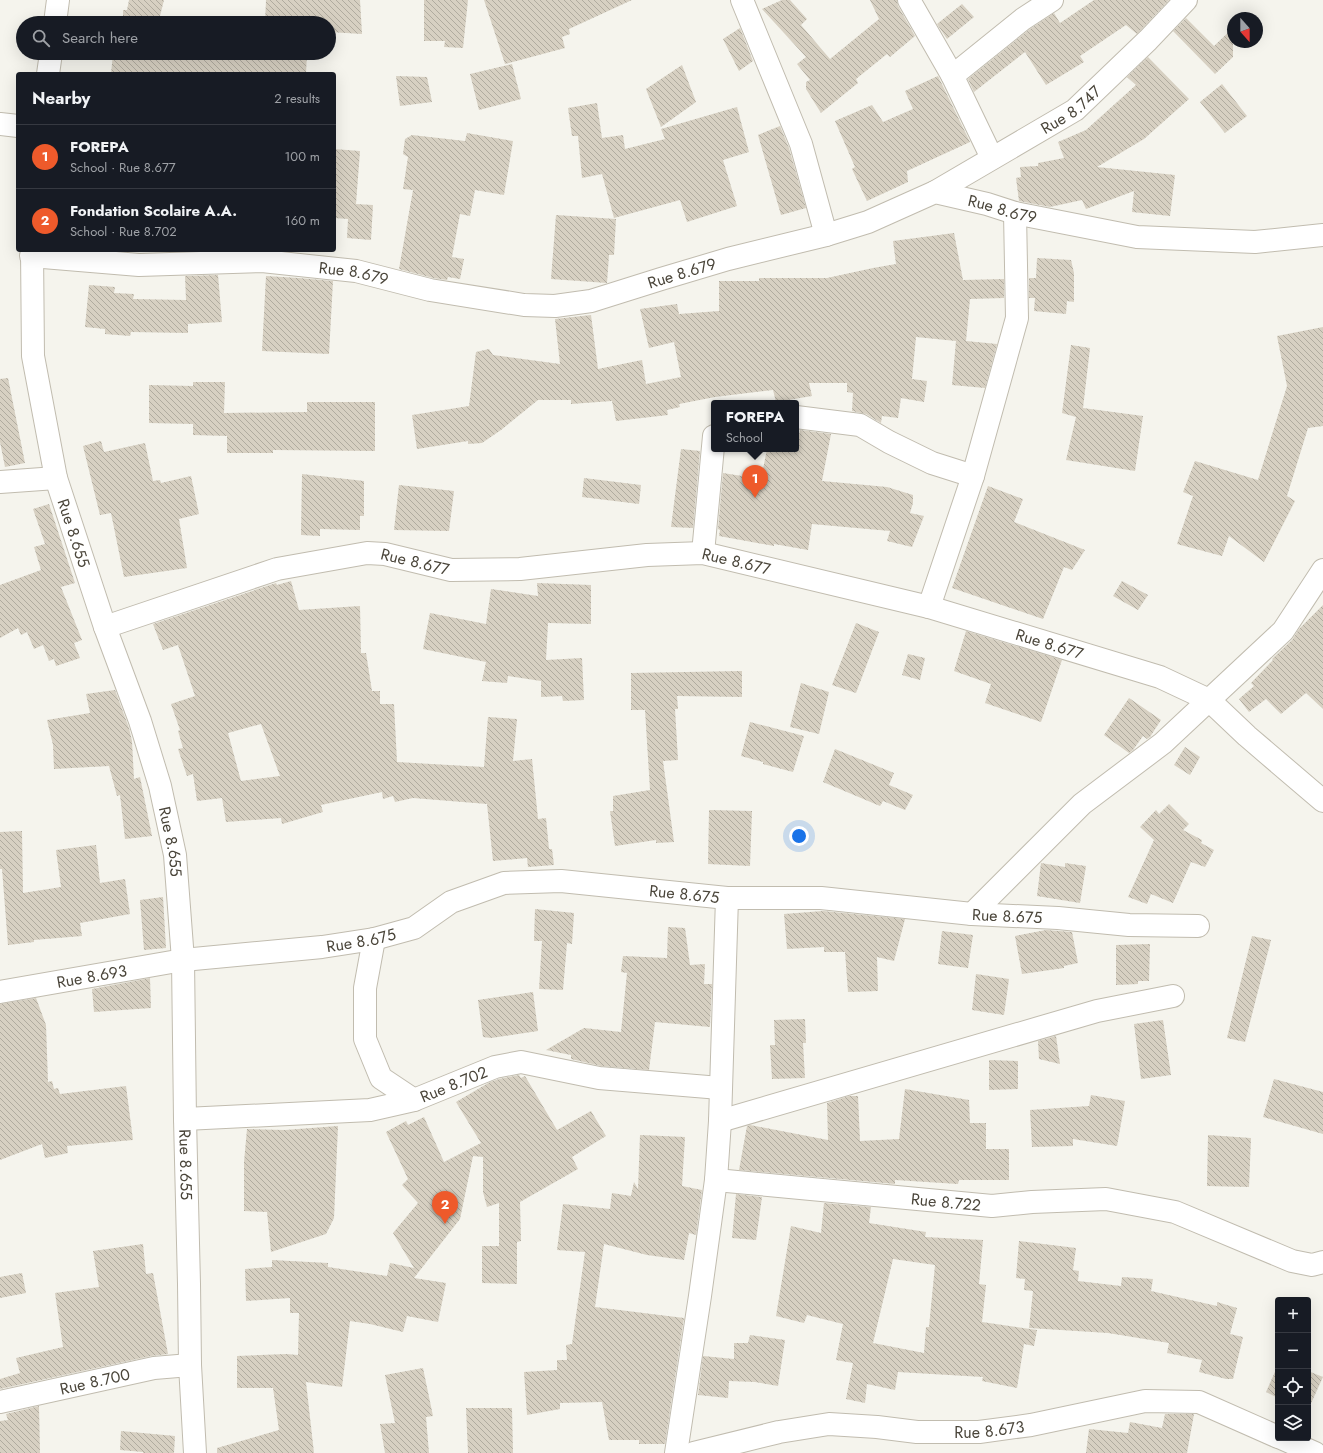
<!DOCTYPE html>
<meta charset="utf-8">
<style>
body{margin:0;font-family:Jost,sans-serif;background:#20242c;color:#f1f3f6}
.controls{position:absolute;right:12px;bottom:12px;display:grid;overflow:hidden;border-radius:4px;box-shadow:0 4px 16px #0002}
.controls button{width:36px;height:36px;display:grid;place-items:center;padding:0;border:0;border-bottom:1px solid #363941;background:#171b24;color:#f1f3f6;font:20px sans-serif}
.compass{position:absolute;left:1227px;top:12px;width:36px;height:36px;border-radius:50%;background:#171b24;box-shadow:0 4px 16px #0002;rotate:159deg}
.you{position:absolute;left:799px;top:836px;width:14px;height:14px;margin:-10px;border:3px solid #fff;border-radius:50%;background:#1a73e8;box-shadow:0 0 0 6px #1a73e833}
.badge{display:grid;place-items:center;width:26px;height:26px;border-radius:50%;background:#ee5a2b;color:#fff;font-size:13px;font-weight:700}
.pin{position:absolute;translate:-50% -33px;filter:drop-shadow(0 1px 2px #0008)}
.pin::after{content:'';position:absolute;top:21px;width:14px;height:12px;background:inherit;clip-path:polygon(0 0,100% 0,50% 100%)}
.popup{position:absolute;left:711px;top:400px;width:88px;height:52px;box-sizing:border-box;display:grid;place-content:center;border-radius:4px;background:#171b24;filter:drop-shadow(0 1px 3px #0005);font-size:13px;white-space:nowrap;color:#9ea1a6}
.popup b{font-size:15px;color:#f1f3f6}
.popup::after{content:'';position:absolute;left:50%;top:100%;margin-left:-8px;border:8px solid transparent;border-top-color:#171b24}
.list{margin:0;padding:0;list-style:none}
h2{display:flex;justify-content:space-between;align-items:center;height:52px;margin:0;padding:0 16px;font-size:17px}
h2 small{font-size:13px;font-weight:400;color:#9ea1a6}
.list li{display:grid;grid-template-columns:26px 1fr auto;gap:12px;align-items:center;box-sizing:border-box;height:64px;padding:0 16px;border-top:1px solid #363941}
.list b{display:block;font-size:15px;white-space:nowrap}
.list p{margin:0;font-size:13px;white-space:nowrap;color:#9ea1a6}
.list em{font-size:13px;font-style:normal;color:#9ea1a6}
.icon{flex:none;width:22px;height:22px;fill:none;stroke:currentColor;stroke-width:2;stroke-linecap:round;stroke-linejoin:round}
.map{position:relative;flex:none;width:1323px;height:1453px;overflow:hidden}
.search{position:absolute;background:#171b24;box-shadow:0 4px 16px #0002;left:16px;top:16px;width:320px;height:44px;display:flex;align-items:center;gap:10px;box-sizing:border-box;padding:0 14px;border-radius:22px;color:#9ea1a6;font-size:15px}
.panel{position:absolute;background:#171b24;box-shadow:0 4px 16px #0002;left:16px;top:72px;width:320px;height:180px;border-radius:4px}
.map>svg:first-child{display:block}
.building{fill:url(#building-back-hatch);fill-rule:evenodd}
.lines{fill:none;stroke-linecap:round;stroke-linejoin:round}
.minor-casing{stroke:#c1bcaf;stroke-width:24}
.minor{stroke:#fff;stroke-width:22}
.labels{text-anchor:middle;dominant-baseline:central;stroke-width:3;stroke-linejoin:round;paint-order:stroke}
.street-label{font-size:16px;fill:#4a453a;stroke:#fff}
</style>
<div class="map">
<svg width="1323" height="1453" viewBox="0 0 1323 1453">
<defs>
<pattern id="building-back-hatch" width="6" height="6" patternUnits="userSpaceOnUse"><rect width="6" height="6" fill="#d7d0c2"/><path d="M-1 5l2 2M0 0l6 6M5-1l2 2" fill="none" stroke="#b0ab9f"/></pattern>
</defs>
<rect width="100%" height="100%" fill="#f5f4ed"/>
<path class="building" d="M129,0H164L160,16L164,17V23H123V10H127Z
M266,0H360L362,34L329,32V23H265Z
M424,0H468L463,48L444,47L445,41H424Z
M484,0H632L569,29L570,34L562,37L565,48L505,64Z
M782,0H790L807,19L801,25L830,59L879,19L870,0H897L898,6L915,36L890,57L887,54L856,79L858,83L821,113L806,89V82L810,80L797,64L806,57L762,9Z
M1094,0H1169L1137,34L1126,25L1080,56L1084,62L1046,85L1025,52L974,92L968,79L1030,29L1054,13L1060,23Z
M962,4L974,17L947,39L937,24Z
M1186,18L1214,46L1233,28V57L1215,74L1173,31Z
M740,28L753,61L739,71L723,39Z
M113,53H307L306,74H111Z
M1148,57L1189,99L1144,139L1097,167L1175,175L1170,216L1132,212L1134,191L1086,209L1082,200L1050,207L1019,201L1016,178L1021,177L1020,167L1038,166V163L1064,158L1058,142L1086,130L1136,85L1127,77Z
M512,64L521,99L479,110L470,74Z
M682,65L696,102L661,127L646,89Z
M396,76L427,77L432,102L400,106Z
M938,76L970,142L907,171L908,182L867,201L852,169L855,167L835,121L872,105L883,122L913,109L905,91Z
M1222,84L1247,116L1225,133L1200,102Z
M597,103L602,138L623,135L625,149L665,139L661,129L737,107L749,152L723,160L737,206L687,222L680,200L614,218L602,174L582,178L578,136H572L568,108Z
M780,126L789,148L806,208L781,215L758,135Z
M467,133L513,141L504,195L475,190L470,216L460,214L452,257L464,259L460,279L448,277L447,280L433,278L399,269L413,190L403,189L408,157L403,154L405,139L412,135L465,141Z
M334,149L360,151L356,204L373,205L371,240L347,238L348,219L334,218Z
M556,215L616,219L614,255H609L607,283L551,279Z
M954,233L963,280L1004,279V298L970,299L966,341L997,344L985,388L952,385L956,341L916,337L912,379L927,381L924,402L901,398L898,418L882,416L881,423L866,414L852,411L853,393L847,392V383H809L812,396L776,402L773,390L715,397L679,404L680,407L667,410L668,415L616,421L612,401L571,404V400H538L501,430L482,443L468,444V441L417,449L412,415L469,406L476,352L489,349L493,355L560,364L555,319L591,315L598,369L642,360L646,384L681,377L674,342L649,348L640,309L677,304L679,314L719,311V281H759V278H827L873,268L896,264L893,241Z
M1037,258L1071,260L1074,273V302L1067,301L1066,314L1034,311L1035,298H1029V278H1036Z
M218,275L222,322L188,324V333L131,332L130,336L105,334V329L85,327L89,285L115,287L114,293L134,294L133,299L186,300L185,276Z
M266,276L299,278L333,281L329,354L262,351Z
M1323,327V426L1308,428L1287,496L1295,501L1264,562L1229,536L1222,556L1177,544L1193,496L1183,492L1195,461L1258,480L1287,386L1277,336Z
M1071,345L1090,348L1083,408L1143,416L1135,471L1066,460L1076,417L1062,413Z
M8,378L25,463L5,467L0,442V379Z
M193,382H225L224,413L307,412V402H375V451L273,450V453H227V436L193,435V424L149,423V385L193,386Z
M800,430L831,434L822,481L887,487L913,495V503L910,513L924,516L912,547L887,541L890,531L812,524L808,550L774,544V546L719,536L720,530L718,529L723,473L761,479L767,449H796Z
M101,441L104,452L145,443L153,481L160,480L161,483L191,476L199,514L179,519L187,568L124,577L111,513L100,515L83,446Z
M681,449L700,451L693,528L671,527Z
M302,474L364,481V516H360V530L320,529V536L301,535Z
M584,478L641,485L639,504L582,497Z
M399,485L454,491L449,531L394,530Z
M988,486L1023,499L1014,522L1085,550L1072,570L1064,567L1043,619L952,588Z
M49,504L75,583L61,587L82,640L74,643L80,658L56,666L54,659L49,661L43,645L34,649L27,632L21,635L18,628L0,638V585L41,570L34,547L45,544L33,509Z
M291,581L299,610L360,606L361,653H366L372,691H380V704H394L397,762L484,767L488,717L517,719L513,761L532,759L538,819L546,818L549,849H552L554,865L528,867L527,858L493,861L487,804L413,798L395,802L393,796L383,799L382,792L321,805L323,812L282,824L281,818L226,822L222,798L197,801L193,774L187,776L178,749L183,748L178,731L180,730L171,704L195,696L178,645L163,650L153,624L276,583L277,585ZM261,724L280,776L241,781L228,733Z
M1122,581L1148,595L1138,610L1113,596Z
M537,583L591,585V624L548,623L546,660L582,658L584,700L563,701L562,696L541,697V681L508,676L507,683L482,681L486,662L423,649L430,613L486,624L491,589L538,596Z
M1323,605V709L1306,693L1281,714L1266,699L1249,712L1239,699L1254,686L1251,683L1273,660L1272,659L1292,640L1299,629Z
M856,623L879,632L856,693L832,685Z
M966,631L1062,660L1041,722L985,703L991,684L954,671Z
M908,654L925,658L920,680L902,675Z
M742,671V697L677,696L678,709H675L678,760L663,761L674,842L656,843V840L615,846L610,811H613V796L650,790L645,710H631V673Z
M801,683L829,692L819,734L790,727Z
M115,690L129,728L132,741L134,779L140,777L152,836L125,839L120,795L117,796L109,766L54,769L53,745L47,720L90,713L86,694Z
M1129,698L1161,720L1150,737L1147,739L1143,736L1133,750L1129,753L1104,735Z
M750,722L804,736L793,772L763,764V762L741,756Z
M1185,747L1200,757L1190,775L1174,765Z
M835,749L894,773L889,785L913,795L905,810L883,801L880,806L823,782Z
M1169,804L1189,824L1183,830L1202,840L1201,843L1214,850L1205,867L1191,862L1173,903L1151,894L1147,904L1128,897L1154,840L1140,827L1156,810L1159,814Z
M709,810L752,811L750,866L708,864Z
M22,831L23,893L61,887L56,850L96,845L100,883L125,879L130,914L80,923L82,936L34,940V942L8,945L2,869H0V832Z
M1041,863L1065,867V863L1086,866L1080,903L1037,896Z
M163,897L166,948L144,950L140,900Z
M535,909L574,913L572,944L567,943L563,990L539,989L542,941H534Z
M823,911L905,919L894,961L877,957L878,991L848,992L845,952H824V947L787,949L784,914Z
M668,927L685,928L690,965L705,964L704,984H712L710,1027L655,1022L649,1070L601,1066L571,1059V1055L546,1050L584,1028L621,1032L627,973L621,972L623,956L667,958Z
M1046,930L1072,932L1078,963L1064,966V968L1022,974L1015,936Z
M942,931L973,935L968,968L938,964Z
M1252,936L1271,940L1245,1042L1227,1038Z
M1150,944L1149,981H1138V984L1116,985V945Z
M976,974L1009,979L1004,1015L972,1010Z
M150,978L151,1008L94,1012L92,989Z
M533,992L538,1031L491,1038L483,1037L478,1000Z
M36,998L46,1025L48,1082L52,1081L54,1089L58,1088L60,1094L126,1086L133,1140L67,1146L68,1153L45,1158L42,1144L0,1160V1004Z
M805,1019L806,1043H803L805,1078L772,1079L770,1045H775L774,1020Z
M1163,1020L1171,1075L1141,1079L1134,1024Z
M1056,1036L1060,1064L1039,1059L1038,1041Z
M989,1060L1018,1061V1089L989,1090Z
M519,1075L521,1078L525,1076L557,1130L591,1111L606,1136L572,1157L578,1169L520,1202L521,1241L517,1242V1284L482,1283V1246H499V1203L487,1207L483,1192V1157L473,1156L460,1219L414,1278L446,1283L438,1322L407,1316L403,1332L370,1324L350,1321L342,1387L306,1382L314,1453H217V1448L279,1430L273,1388H237V1356L286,1354L298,1355L299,1313H290V1298L246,1301L245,1269L272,1267V1260L328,1263V1267L387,1276L390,1263L414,1268L393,1233L418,1203L402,1185L408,1179L386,1132L406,1121L408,1125L424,1117L444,1162L481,1143L456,1102L490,1082L499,1079Z
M1274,1079L1323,1092V1134L1263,1117Z
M905,1089L969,1100L970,1123H986V1149H1009V1180H959L958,1184L895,1180V1184L739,1170L747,1126L750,1125L828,1140L827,1103L849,1096H858L860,1141L899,1139Z
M1091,1095L1125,1101L1117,1146L1073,1139V1146L1032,1147L1030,1110L1089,1106Z
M338,1126L334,1218L326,1234L271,1252L267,1212L244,1211V1162L247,1129L285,1130Z
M640,1135L685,1137L682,1186L702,1190L696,1235L689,1233L684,1260L647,1255L604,1244L595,1307L684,1318L665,1444H639V1440H609L602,1402L560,1403V1409L527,1415L524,1372L557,1370V1360H567L566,1345L572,1344L585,1252L557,1250L563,1204L610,1209L612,1193L631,1196L634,1182L638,1189Z
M1208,1135L1251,1138L1249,1187L1207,1186Z
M736,1194L762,1197L756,1240L732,1238Z
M824,1203L871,1207L869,1223L926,1232L925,1237L983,1240L979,1284L986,1285L982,1322L1037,1330L1034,1346L1024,1344L1017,1388L982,1381L983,1377L898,1372L895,1390L867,1384L865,1403L846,1399L853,1363L836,1360L843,1324L807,1315L804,1323L776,1316L791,1226L821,1233ZM893,1259L935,1265L929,1327H926L924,1353L873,1343Z
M1019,1241L1076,1248L1073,1270L1079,1271L1078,1281L1121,1286L1122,1277L1153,1279L1151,1291L1217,1306V1302L1237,1308L1230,1334L1243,1337L1233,1379H1226L1199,1372L1202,1360L1167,1353L1169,1343L1108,1333L1029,1328L1033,1291L1024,1290L1025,1279L1016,1278Z
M143,1244L146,1274L153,1273L168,1354L151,1356L0,1389V1379L20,1373L16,1358L63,1347L55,1293L99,1287L93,1251Z
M22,1273L26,1293L0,1298V1277Z
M750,1335L785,1340L778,1386L755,1382L729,1381L728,1398L698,1395L703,1356L734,1359V1343H748Z
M1278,1365V1398L1266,1392Z
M423,1368L433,1416L426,1417L429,1453H385L380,1424L395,1423L385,1375Z
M1308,1371L1323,1377L1308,1410Z
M39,1406L40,1453H0V1421L8,1420L6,1414Z
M466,1408H512L513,1453H468Z
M1165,1414H1194L1187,1453H1086L1089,1429L1128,1433L1130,1422L1162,1428Z
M121,1431L175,1436L174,1453H143V1452L120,1450Z"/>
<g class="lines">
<g class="minor-casing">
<g id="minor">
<path d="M742,0L801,144L826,235"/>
<path d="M909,0L952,75"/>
<path d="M55,23L58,0"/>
<path d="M48,74L51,53"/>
<path d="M0,124L18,126"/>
<path d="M992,158L952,75L961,69L1023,19L1052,0"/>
<path id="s1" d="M935,192L1075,110L1148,40L1186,0"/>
<path id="s2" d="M32,250L33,356L56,478L105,627L140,721L160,786L175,855L183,960L185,1119L189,1284L190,1365L195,1453"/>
<path id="s3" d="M31,256L139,265L262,261L356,271L430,290L524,305L555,306L591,301L661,279L728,259L826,235L868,222L935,192L987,204L1015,213L1137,237L1255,242L1323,235"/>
<path d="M796,417L860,425L889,442L932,463L973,476"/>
<path d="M0,482L56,478"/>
<path d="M703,553L714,436"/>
<path d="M929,607L973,476L1017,318L1015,213"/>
<path id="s4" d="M105,627L277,569L367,553L385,554L451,570L520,569L647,555L703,553L929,607L1160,677L1209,700L1247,736L1323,801"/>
<path d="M972,914L1082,804L1163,743L1283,631L1323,570"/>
<path d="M374,939L365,988V1039L381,1078L414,1100"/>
<path id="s5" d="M0,992L183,960L322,947L374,939L414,928L451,902L504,883L561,881L727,898H821L972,914L1058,918L1129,925L1198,926"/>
<path id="s6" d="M185,1119L370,1110L414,1100L495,1067L521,1062L599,1078L720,1088"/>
<path d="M720,1121L1097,1011L1173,996"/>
<path id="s7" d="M716,1180L992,1206L1032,1202L1106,1199L1175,1212L1292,1261L1312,1265L1323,1262"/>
<path id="s8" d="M0,1402L154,1368L190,1365"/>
<path d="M1281,1438L1315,1453"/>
<path d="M676,1453L700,1296L716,1180L720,1121L727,898"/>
<path id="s9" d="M694,1453L779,1432L829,1424L877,1427L917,1432H979L1031,1425L1145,1401L1199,1402L1278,1437"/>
</g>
</g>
<use href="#minor" class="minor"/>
</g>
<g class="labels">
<g class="street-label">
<text stroke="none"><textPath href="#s1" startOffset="159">Rue 8.747</textPath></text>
<text stroke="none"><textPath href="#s3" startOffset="996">Rue 8.679</textPath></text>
<text stroke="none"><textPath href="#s3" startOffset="660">Rue 8.679</textPath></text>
<text stroke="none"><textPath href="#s3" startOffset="324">Rue 8.679</textPath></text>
<text stroke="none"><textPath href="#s2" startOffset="288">Rue 8.655</textPath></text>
<text stroke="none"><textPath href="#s4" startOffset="322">Rue 8.677</textPath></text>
<text stroke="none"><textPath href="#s4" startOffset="646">Rue 8.677</textPath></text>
<text stroke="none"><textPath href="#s4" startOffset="970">Rue 8.677</textPath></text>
<text stroke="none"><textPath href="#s2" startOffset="612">Rue 8.655</textPath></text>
<text stroke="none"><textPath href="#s5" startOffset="702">Rue 8.675</textPath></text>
<text stroke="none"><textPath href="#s5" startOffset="1026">Rue 8.675</textPath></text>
<text stroke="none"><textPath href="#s5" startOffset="365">Rue 8.675</textPath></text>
<text stroke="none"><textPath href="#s5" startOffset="93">Rue 8.693</textPath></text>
<text stroke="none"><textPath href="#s6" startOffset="273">Rue 8.702</textPath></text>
<text stroke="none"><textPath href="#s2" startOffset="936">Rue 8.655</textPath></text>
<text stroke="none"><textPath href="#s7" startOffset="231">Rue 8.722</textPath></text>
<text stroke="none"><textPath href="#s8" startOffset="97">Rue 8.700</textPath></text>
<text stroke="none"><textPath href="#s9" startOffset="299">Rue 8.673</textPath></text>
</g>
</g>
</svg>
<div class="controls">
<button>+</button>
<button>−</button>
<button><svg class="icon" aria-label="locate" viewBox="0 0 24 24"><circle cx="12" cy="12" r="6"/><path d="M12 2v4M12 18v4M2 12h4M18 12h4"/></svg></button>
<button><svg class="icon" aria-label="layers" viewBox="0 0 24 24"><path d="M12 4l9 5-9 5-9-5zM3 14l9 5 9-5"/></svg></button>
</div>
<svg class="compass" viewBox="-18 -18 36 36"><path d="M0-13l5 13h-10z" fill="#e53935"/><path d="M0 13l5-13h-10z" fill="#9ea1a6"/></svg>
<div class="you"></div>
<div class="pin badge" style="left:755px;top:498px">1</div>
<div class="popup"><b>FOREPA</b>School</div>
<div class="pin badge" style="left:445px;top:1224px">2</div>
<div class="search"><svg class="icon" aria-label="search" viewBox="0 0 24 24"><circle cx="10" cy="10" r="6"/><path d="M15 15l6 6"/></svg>Search here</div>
<section class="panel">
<h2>Nearby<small>2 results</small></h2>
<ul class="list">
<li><span class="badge">1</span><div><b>FOREPA</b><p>School · Rue 8.677</p></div><em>100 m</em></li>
<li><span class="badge">2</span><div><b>Fondation Scolaire A.A.</b><p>School · Rue 8.702</p></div><em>160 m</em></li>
</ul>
</section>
</div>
